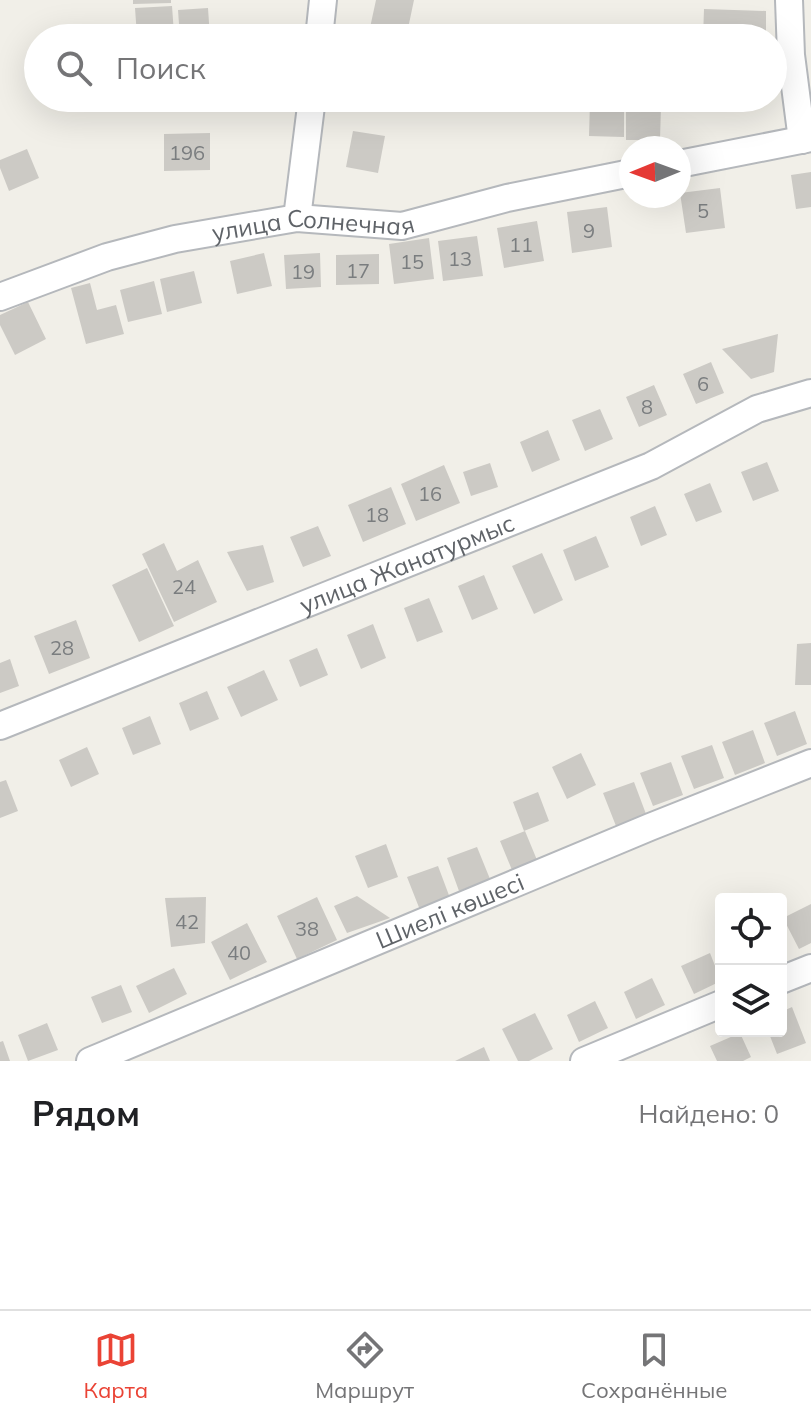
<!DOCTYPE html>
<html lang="ru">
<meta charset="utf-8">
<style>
body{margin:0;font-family:Mulish,sans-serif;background:#f2f2f2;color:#202124}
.controls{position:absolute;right:24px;bottom:24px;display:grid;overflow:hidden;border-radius:8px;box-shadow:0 8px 32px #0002}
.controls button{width:72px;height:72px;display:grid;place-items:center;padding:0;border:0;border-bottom:2px solid #e0e0e0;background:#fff;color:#202124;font:40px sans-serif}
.compass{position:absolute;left:619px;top:136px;width:72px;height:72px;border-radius:50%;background:#fff;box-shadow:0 8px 32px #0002;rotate:269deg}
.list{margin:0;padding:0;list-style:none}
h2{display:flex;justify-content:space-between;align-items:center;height:104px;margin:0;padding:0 32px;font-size:34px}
h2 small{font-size:26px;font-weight:400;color:#757577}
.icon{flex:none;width:44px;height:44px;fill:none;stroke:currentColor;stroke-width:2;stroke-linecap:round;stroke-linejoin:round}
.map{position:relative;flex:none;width:811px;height:1061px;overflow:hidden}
.search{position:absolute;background:#fff;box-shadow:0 8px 32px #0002;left:24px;right:24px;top:24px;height:88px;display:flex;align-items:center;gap:20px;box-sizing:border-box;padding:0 28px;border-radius:44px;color:#757577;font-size:30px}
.sheet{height:248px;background:#fff}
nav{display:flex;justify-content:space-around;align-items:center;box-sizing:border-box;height:112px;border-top:2px solid #e0e0e0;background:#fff;font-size:22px;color:#757577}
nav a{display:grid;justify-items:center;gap:4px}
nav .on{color:#ea4335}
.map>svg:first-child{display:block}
.building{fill:#cccac5}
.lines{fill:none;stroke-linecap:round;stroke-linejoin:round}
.minor-casing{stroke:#b5b8bc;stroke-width:30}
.minor{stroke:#fff;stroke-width:26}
.labels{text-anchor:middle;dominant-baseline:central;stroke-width:7;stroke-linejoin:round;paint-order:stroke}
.number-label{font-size:20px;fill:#7a7d7f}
.street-label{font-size:24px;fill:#5f6368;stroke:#fff}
</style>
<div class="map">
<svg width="811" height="1061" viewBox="0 0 811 1061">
<rect width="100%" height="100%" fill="#f1efe8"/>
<path class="building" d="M133,0H171V3L133,4Z
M376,0H414L406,38L368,37Z
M172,6L174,34L137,36L135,8Z
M208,8L210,38H180L178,10Z
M704,9L766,11V38H703Z
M135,98H177L178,109L135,110Z
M590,101L624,102V137L589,136Z
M626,105L661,106L660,140H626Z
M353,131L385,136L378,173L346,167Z
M210,133V170L164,171V134Z
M27,149L39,178L9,191L0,168V160Z
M811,172V207L796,209L791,175Z
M720,188L725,228L686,233L680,193Z
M607,207L612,247L572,253L567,212Z
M537,221L544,261L504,268L497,228Z
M477,236L483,276L443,281L438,241Z
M429,238L434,279L394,284L389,244Z
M264,253L272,286L237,294L230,261Z
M320,253L321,287L286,289L284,255Z
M379,254V284L336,285V255Z
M194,271L202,303L167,312L160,279Z
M154,281L162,314L128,322L120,290Z
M90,283L97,310L116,305L124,334L86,344L71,288Z
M28,302L46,339L15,355L0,325V315Z
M778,334L774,372L751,379L722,349Z
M711,362L724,393L696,404L683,374Z
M654,385L667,415L639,427L626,397Z
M600,409L613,439L585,451L572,420Z
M548,430L560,460L532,472L520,442Z
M767,462L779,491L753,501L741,472Z
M490,463L498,487L471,496L463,472Z
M444,465L460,503L416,521L401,484Z
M710,483L722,512L696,522L684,494Z
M391,487L406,524L363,542L348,505Z
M655,506L667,535L641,546L630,517Z
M318,526L331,556L303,567L290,537Z
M596,536L609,567L575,581L563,550Z
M164,543L177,571L198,560L217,602L174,622L142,554Z
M263,545L274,582L247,591L227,552Z
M542,553L563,600L534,614L512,566Z
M147,568L174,626L139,642L112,585Z
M484,575L498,609L472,620L458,586Z
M429,598L443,632L417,642L404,608Z
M76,620L90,658L49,674L34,636Z
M373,624L386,658L361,669L347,635Z
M811,643V685H795L797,644Z
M317,648L328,675L300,687L289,660Z
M10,659L19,686L0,693V663Z
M264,670L278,700L241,717L227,687Z
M207,691L219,719L190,731L179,703Z
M795,711L807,744L777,756L764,723Z
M150,716L161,744L133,755L122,728Z
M753,730L765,763L735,775L722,742Z
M712,745L724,778L694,789L681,756Z
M87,747L99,774L71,787L59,760Z
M581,753L596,785L567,799L552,767Z
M671,762L683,795L653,806L640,773Z
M6,780L18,811L0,818V782Z
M634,782L646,814L616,826L603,793Z
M538,792L549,821L524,831L513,802Z
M525,831L537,860L512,870L500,841Z
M386,844L398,877L368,888L355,856Z
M477,847L490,879L459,891L447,858Z
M438,866L450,898L420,910L407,877Z
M357,896L390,918L347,933L334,906Z
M206,897L205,943L171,947L165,898Z
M317,897L337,940L297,959L277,916Z
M811,904V943L799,949L783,918Z
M247,923L267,962L230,980L211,942Z
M710,953L721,981L694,994L681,966Z
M174,968L187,994L149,1013L136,986Z
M652,978L665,1005L636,1019L624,992Z
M121,985L132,1012L102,1023L91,997Z
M595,1001L608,1028L579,1042L567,1015Z
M792,1007L806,1043L777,1054L768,1031H781V1012Z
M535,1013L553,1049L529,1061H518L502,1029Z
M47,1023L58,1050L28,1061L18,1035Z
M740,1033L751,1057L743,1061H717L710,1046Z
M3,1041L10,1061H0V1042Z
M484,1047L490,1061H455Z"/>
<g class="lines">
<g class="minor-casing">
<g id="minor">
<path d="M789,0L791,55L802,140"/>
<path d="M319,38L323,0"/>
<path d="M679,164L811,138"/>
<path d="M297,218L312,98"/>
<path id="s1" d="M0,297L107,257L175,239L297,218L402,226L507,198L631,173"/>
<path id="s2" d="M0,726L651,466L757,409L811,393"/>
<path d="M781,980L811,968"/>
<path id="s3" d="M90,1061L650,827L811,763"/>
<path d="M584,1061L721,1004"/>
</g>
</g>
<use href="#minor" class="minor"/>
</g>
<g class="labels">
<g class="number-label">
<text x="187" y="152">196</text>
<text x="703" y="210">5</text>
<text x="589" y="230">9</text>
<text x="521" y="244">11</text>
<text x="460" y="258">13</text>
<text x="412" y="261">15</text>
<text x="358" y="270">17</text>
<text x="303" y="271">19</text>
<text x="703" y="383">6</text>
<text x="647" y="406">8</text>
<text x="430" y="493">16</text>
<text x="377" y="514">18</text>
<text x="184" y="586">24</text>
<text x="62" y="647">28</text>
<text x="187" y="921">42</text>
<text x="307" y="928">38</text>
<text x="239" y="952">40</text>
</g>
<g class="street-label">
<text stroke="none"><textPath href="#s1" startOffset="324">улица Солнечная</textPath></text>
<text stroke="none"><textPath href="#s2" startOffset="438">улица Жанатурмыс</textPath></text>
<text stroke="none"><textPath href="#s3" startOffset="390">Шиелі көшесі</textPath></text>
</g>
</g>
</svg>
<div class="controls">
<button><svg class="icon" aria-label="locate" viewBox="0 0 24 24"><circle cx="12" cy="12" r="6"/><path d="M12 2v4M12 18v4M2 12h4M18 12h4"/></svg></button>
<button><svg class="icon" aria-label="layers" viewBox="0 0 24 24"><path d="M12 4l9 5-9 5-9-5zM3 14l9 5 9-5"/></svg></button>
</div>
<svg class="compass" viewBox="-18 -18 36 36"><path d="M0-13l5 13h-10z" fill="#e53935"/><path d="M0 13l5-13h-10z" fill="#757577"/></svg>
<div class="search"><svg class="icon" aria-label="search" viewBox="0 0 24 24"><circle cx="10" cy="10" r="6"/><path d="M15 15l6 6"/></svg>Поиск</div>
</div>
<section class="sheet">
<h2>Рядом<small>Найдено: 0</small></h2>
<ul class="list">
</ul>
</section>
<nav>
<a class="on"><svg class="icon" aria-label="map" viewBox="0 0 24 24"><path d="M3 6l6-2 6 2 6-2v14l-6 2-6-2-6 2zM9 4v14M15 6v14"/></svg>Карта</a>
<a><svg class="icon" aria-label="directions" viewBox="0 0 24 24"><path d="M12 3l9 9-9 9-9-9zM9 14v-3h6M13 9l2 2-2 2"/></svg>Маршрут</a>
<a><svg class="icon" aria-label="saved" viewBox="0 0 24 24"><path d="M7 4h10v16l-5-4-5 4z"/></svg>Сохранённые</a>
</nav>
